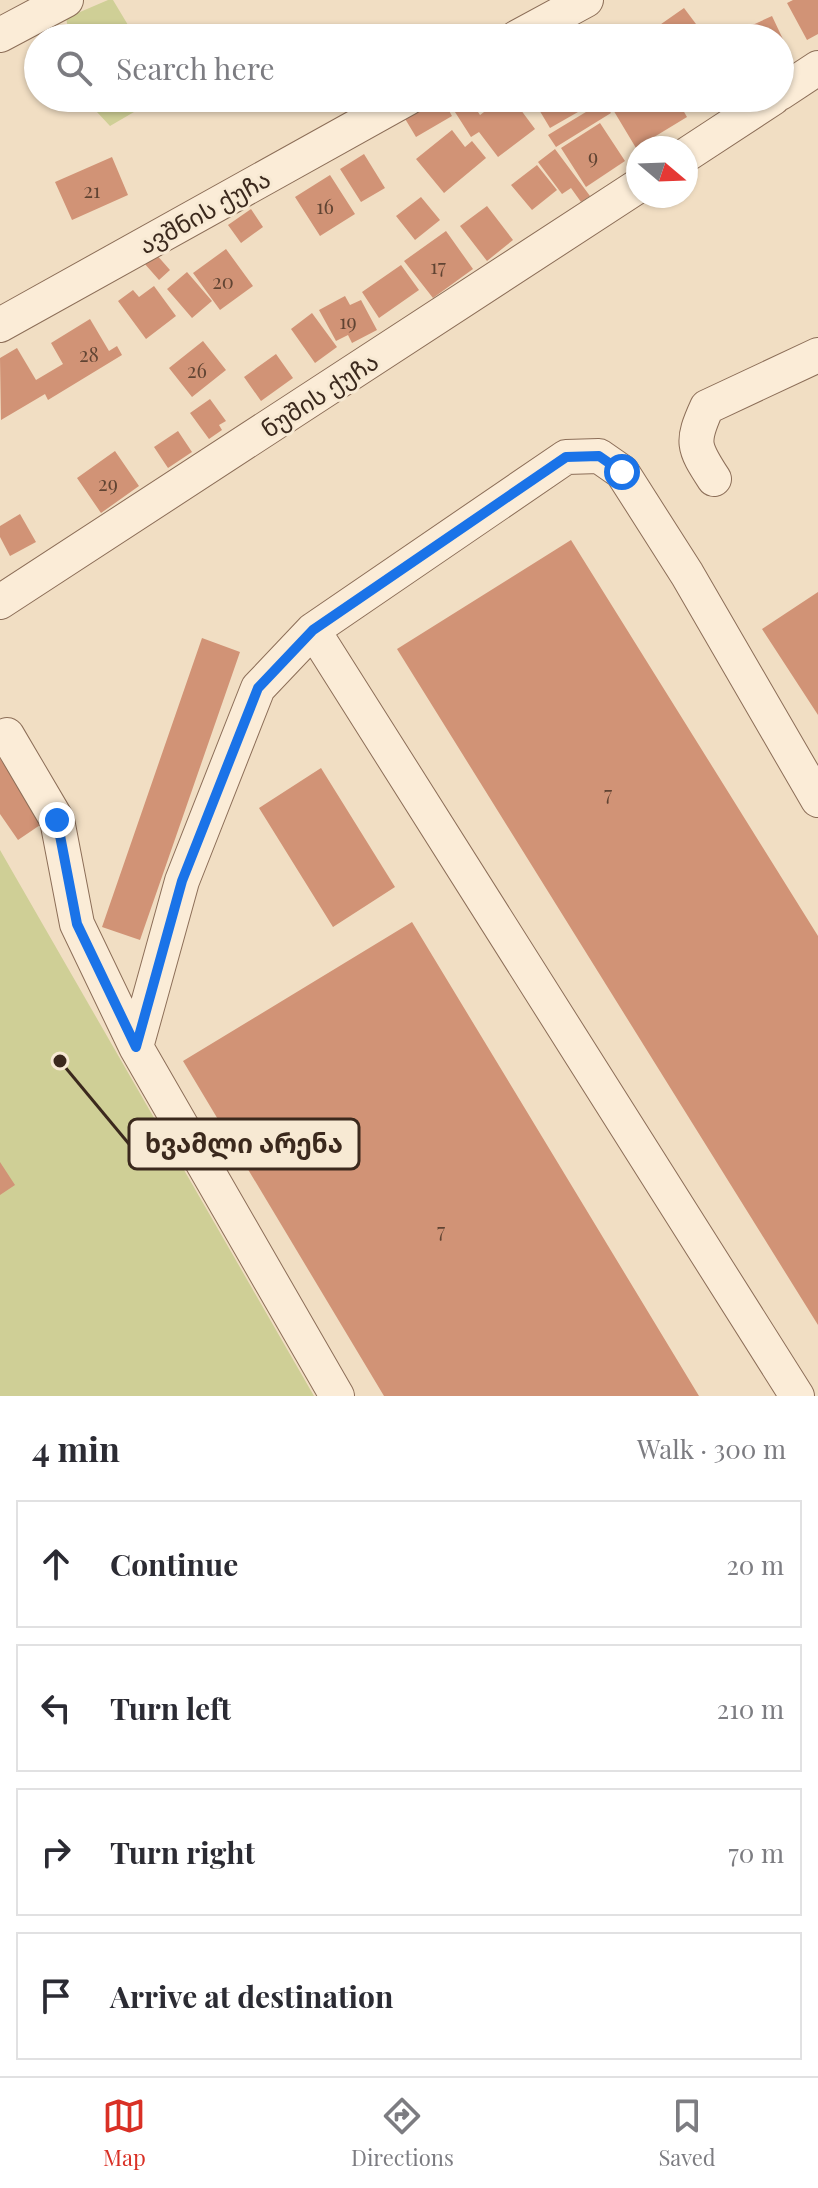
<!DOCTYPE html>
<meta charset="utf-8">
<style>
body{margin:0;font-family:"Playfair Display","Noto Sans Georgian",serif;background:#f2f2f3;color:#2b2b33}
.compass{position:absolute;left:626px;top:136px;width:72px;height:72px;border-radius:50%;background:#fff;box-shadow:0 2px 6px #0004;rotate:109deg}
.stop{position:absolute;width:24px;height:24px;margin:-18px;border:6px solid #1a73e8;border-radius:50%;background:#fff}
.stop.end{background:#1a73e8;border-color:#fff;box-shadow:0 2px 8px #0008}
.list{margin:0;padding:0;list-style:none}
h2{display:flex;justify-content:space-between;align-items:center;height:104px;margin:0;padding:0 32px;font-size:34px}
h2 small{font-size:26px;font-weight:400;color:#7c7c81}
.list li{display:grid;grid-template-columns:52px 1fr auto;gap:24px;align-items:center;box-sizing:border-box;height:128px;margin:0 16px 16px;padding:0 16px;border:2px solid #e1e1e2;border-radius:0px}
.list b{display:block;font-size:30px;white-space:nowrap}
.list em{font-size:26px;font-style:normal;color:#7c7c81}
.icon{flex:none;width:44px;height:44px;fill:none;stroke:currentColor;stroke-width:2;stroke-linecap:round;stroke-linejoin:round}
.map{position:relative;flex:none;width:818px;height:1396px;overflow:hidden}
.search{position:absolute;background:#fff;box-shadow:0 2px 6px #0004;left:24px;right:24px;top:24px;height:88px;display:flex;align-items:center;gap:20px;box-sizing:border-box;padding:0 28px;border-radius:44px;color:#7c7c81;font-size:30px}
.sheet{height:680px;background:#fff}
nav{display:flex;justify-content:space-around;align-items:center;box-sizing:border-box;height:112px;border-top:2px solid #e1e1e2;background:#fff;font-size:22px;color:#7c7c81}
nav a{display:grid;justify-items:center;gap:4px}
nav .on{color:#d93025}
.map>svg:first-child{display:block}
.green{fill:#cfcf96}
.building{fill:#d19376}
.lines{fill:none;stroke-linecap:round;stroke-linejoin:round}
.minor-casing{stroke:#8c6e58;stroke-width:36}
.minor{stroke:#fbecd7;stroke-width:34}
.route{stroke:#1a73e8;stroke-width:10}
.labels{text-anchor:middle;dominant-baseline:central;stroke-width:6;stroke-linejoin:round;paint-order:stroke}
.number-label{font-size:20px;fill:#604433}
.street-label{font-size:24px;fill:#3b291d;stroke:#f7e9d3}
.leader{fill:none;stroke:#3b291d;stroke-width:3}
.callout-dot{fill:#3b291d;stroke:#f7e9d3;stroke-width:3}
.callout{fill:#f7e9d3;stroke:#3b291d;stroke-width:3}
.callout-label{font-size:26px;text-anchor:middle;font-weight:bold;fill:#3b291d}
</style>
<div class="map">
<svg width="818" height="1396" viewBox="0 0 818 1396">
<rect width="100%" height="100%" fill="#f1dec3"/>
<path class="green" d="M108,0H113L131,30L154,24L159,38H70L66,18Z
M84,98H158L110,126Z
M0,850L314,1396H0Z"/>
<path class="building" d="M793,0H818V34L807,40L787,3Z
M684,8L702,32L694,38H660L654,29Z
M772,16L790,54L780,59V38H735L733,34Z
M632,26L638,38H610Z
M426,98H442L452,116L416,137L401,112Z
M446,98H469L480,115L503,98H512L535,129L498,157L479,132L471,137Z
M532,98H579L585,108L550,128Z
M627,98H676L687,117L636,148L612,108Z
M604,101L611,113L556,147L548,135Z
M600,123L625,161L586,187L561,148Z
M452,130L465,147L472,141L486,158L444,193L416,159Z
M555,149L590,196L581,202L571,188L562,194L538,162Z
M364,154L385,188L361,202L340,169Z
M112,157L128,195L72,220L55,182Z
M537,165L557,190L532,210L511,185Z
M330,175L355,214L320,236L295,197Z
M421,197L440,220L415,240L396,216Z
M487,206L513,240L487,261L460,226Z
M251,209L263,227L241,243L228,225Z
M446,231L473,269L433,298L404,261Z
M226,249L253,286L220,310L193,273Z
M155,253L170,270L159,280L144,263Z
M401,265L419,290L379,318L362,292Z
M187,272L212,301L192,318L167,289Z
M154,286L176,316L146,339L118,301L133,290L139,297Z
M345,296L350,305L361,300L377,330L352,343L348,335L336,341L319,310Z
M312,313L337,347L315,363L291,329Z
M90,319L109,351L117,346L122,355L48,400L45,394L1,420L0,358L17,348L36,380L63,364L51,343Z
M203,341L226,370L192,397L169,368Z
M276,354L293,378L261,401L244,377Z
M210,399L226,421L219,425L222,430L209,439L190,413Z
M178,431L192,452L168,468L154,447Z
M115,451L139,486L101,513L77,478Z
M20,514L36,542L10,556L0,537V526Z
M571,540L818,936V1325L397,649Z
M818,592V715L762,629Z
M202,638L240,652L140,940L102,927Z
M0,758L46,821L18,840L0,814Z
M321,768L395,887L333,927L259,808Z
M412,922L699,1396H384L183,1061Z
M0,1162L15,1185L0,1195Z"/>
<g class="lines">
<g class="minor-casing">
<path id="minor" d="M0,35L66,0
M516,38L586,0
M780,93L818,68
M686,155L773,98
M0,325L408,98
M714,479C693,447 691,442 707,407L818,355
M0,602L638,186
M313,630L797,1396
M7,735L57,820L77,924L136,1047L337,1396
M136,1047L182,881L258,688L313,630L566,457L599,456L622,472L687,574L818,800"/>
</g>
<use href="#minor" class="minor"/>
</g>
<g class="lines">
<path class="route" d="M57,820L77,924L136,1047L182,881L258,688L313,630L566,457L599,456L622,472"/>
</g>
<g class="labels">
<g class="number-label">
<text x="593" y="155">9</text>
<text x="92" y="189">21</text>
<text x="325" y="205">16</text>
<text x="438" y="265">17</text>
<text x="223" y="280">20</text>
<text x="348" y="320">19</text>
<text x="89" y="353">28</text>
<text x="197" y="369">26</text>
<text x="108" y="482">29</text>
<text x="608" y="792">7</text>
<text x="441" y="1229">7</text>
</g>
<g class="street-label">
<text transform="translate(204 211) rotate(-29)">ავშნის ქუჩა</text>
<text transform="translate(319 394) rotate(-33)">ნუშის ქუჩა</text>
</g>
</g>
<path class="leader" d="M60 1061L129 1144"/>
<circle class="callout-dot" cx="60" cy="1061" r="8"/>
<rect class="callout" x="129" y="1119" width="230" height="50" rx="8"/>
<g class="callout-label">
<text x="244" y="1153">ხვამლი არენა</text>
</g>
</svg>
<svg class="compass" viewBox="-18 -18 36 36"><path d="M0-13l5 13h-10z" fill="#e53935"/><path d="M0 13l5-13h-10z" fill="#7c7c81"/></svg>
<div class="stop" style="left:622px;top:472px"></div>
<div class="stop end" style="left:57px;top:820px"></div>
<div class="search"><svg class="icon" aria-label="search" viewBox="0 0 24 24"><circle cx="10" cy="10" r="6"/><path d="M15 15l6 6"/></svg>Search here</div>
</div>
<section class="sheet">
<h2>4 min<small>Walk · 300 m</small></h2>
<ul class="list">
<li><svg class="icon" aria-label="ahead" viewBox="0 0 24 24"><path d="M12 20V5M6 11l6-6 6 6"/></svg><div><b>Continue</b></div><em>20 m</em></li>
<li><svg class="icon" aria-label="left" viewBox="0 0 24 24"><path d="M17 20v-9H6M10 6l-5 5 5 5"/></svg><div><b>Turn left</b></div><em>210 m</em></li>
<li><svg class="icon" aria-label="right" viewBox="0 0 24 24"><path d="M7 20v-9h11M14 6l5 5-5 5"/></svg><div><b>Turn right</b></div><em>70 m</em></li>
<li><svg class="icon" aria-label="arrive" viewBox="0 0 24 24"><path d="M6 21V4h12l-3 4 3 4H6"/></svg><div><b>Arrive at destination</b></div></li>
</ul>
</section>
<nav>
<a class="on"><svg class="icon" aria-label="map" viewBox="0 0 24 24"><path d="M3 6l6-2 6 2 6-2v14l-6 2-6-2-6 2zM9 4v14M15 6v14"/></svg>Map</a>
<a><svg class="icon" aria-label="directions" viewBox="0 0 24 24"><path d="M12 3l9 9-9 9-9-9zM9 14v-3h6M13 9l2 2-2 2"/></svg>Directions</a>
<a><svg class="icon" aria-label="saved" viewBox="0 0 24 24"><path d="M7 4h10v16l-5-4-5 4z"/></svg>Saved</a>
</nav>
